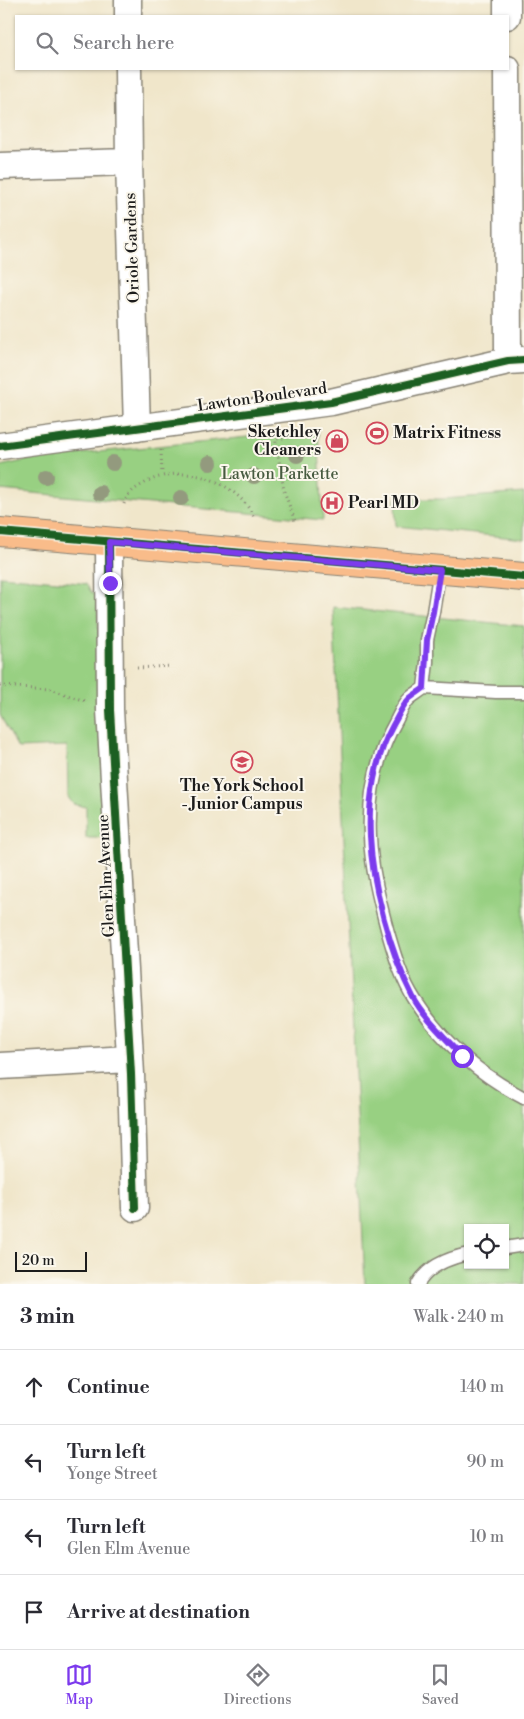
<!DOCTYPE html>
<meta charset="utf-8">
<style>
body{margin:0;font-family:"Libre Bodoni",serif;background:#f2f2f3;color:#2b2b33}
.controls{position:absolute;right:15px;bottom:15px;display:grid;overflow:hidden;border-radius:0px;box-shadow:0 1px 4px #0004}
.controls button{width:45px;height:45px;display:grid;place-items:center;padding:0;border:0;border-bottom:1px solid #e1e1e2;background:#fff;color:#2b2b33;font:25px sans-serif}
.scale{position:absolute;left:15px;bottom:12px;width:72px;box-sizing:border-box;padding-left:5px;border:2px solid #1c1c1c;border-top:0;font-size:14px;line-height:18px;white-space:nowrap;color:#1c1c1c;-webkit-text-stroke:4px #fbf7ec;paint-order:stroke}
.stop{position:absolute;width:15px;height:15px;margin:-11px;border:4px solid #7c3aed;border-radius:50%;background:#fff}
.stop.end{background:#7c3aed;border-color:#fff;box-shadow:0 1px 5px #0008}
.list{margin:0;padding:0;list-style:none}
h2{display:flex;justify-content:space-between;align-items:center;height:65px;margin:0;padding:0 20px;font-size:21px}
h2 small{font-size:16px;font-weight:400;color:#7c7c81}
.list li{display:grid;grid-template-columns:32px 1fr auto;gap:15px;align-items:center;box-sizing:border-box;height:75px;padding:0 20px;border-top:1px solid #e1e1e2}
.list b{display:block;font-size:19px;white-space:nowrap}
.list p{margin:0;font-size:16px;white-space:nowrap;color:#7c7c81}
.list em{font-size:16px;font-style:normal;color:#7c7c81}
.icon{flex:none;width:28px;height:28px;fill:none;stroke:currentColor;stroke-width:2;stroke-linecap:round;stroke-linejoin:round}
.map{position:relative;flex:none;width:524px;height:1284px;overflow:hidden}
.search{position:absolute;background:#fff;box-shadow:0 1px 4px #0004;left:15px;right:15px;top:15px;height:55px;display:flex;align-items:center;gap:12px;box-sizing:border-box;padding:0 18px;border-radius:0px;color:#7c7c81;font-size:19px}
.sheet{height:365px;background:#fff}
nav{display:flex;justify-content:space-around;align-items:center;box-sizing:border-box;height:70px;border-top:1px solid #e1e1e2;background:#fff;font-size:14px;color:#7c7c81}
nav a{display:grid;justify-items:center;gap:2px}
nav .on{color:#7c3aed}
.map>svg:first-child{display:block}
.green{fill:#98d082;stroke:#5a764f;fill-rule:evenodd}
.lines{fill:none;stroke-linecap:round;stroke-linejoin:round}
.lane-casing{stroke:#868173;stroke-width:15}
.street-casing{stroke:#868173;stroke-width:29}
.primary-casing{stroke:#868173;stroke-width:30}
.path{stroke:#868173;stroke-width:3;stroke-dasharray:1 4;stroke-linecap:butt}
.lane{stroke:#fff;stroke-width:12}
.street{stroke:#fff;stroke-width:26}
.primary{stroke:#f9bc8a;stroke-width:28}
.cycleway-casing{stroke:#fbf7ec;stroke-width:11}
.cycleway{stroke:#1b5e20;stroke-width:8}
.tree{fill:#939a7e}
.route{stroke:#7c3aed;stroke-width:6}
.labels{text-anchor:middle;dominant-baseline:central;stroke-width:4;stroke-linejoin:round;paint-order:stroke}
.street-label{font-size:16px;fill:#1c1c1c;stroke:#fbf7ec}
.poi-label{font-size:16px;font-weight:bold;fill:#1c1c1c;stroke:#fbf7ec;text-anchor:start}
.park-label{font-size:16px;fill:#475b40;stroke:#fbf7ec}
</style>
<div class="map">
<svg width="524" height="1284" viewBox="0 0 524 1284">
<rect width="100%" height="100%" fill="#fbf7ec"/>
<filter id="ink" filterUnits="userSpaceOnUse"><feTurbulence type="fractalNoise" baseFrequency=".02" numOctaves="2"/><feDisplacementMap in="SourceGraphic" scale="10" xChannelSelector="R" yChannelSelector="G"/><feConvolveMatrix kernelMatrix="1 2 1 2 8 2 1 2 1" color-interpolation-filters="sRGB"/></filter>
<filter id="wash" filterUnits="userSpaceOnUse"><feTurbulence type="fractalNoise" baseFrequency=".0096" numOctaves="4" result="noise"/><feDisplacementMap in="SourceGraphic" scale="20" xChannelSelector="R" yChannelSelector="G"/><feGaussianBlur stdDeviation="1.12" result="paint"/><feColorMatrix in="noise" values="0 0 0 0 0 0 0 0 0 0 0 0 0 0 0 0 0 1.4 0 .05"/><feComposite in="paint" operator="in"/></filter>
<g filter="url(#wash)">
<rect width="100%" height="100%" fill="#f0e6ca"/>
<path class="green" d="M318,430L323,520L0,490V466L37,458Z
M524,493V539L396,526L395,499H443Z
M0,576L80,583L86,584L92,593H97L107,835L97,838H86V807L73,804L68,797L67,746L18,748L0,715Z
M333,607L524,626V1284H365ZM468,1228H505V1265H468Z"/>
</g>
<g filter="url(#ink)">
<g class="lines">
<g class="lane-casing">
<path id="lane" d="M440,569L433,612L427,640V662L424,688L496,692H524
M424,688C419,692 413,695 409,699C404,704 400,713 397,719C377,754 368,795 370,836C371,867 379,899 387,929C394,953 401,979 415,1000C442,1042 480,1075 524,1098
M505,1248L524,1245
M418,1284C428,1266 449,1258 468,1254"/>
</g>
<g class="street-casing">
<path id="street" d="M128,0V16
M507,0V16
M128,69L129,162L137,428
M507,69L508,361
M0,166L129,162
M0,446L331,402L508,361L524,360
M109,542L110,710L131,1074L135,1208
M0,1066L130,1059"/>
</g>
<g class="primary-casing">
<path id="primary" d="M0,532L524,577"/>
</g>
<path class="path" d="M291,431L292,437L276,439V442L284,491L295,521
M161,450L162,475
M124,504C127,493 136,488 145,483C182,462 235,479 254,517
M137,668L171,666
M0,686L50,689L85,701"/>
<use href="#lane" class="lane"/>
<use href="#street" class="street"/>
<use href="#primary" class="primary"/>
<g class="cycleway-casing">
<path id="cycleway" d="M0,446L331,402L508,361L524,360
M0,532L524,577
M109,542L110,710L131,1074L135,1208"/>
</g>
<use href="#cycleway" class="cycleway"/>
</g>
<g class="tree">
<circle cx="297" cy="455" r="8"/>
<circle cx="113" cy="463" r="8"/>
<circle cx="210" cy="463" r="8"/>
<circle cx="254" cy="476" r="8"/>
<circle cx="46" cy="477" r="8"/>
<circle cx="100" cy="493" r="8"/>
<circle cx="181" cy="498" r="8"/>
</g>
</g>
<g class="lines" filter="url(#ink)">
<path class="route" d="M110,583L109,542L440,570L433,612L427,640L424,688C419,692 413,695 409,699C402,706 398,717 393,725C375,758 368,799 370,836C372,885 390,953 413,997C424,1018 446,1038 462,1056"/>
</g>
<defs>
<g id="stadium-ring" transform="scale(1.125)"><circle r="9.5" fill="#fbf7ec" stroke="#d1495b" stroke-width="1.5"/><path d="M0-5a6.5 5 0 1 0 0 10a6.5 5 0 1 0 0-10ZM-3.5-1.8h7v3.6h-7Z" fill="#d1495b"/></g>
<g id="shop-ring" transform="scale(1.125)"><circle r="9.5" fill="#fbf7ec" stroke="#d1495b" stroke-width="1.5"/><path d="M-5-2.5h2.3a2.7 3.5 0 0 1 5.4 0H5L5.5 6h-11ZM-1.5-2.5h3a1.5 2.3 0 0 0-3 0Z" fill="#d1495b"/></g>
<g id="hospital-ring" transform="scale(1.125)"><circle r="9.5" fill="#fbf7ec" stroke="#d1495b" stroke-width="1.5"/><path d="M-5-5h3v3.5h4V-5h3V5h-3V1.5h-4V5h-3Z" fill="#d1495b"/></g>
<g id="school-ring" transform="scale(1.125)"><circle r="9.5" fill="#fbf7ec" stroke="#d1495b" stroke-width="1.5"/><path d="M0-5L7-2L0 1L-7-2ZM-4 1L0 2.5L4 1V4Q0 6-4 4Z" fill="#d1495b"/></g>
</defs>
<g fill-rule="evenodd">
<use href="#stadium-ring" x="377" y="433"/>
<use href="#shop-ring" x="337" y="441"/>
<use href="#hospital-ring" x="332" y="503"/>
<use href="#school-ring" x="242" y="762"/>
</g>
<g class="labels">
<g class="street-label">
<text transform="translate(132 248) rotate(-92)">Oriole Gardens</text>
<text transform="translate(262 397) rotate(-8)">Lawton Boulevard</text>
<text transform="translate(106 876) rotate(-93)">Glen Elm Avenue</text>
</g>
<g class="poi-label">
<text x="321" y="432" text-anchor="end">Sketchley<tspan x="321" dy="18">Cleaners</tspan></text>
<text x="393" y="433">Matrix Fitness</text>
<text x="348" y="503">Pearl MD</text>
<text x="242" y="786" text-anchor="middle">The York School<tspan x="242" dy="18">- Junior Campus</tspan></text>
</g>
<g class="park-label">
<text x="280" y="474">Lawton Parkette</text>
</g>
</g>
</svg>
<div class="controls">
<button><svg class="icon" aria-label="locate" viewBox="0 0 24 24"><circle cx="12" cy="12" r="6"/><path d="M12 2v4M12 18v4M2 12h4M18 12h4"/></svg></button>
</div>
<div class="scale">20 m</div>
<div class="stop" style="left:462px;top:1056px"></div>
<div class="stop end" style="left:110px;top:583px"></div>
<div class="search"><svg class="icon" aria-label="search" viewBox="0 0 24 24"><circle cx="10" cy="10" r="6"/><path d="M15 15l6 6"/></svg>Search here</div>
</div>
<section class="sheet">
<h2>3 min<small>Walk · 240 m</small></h2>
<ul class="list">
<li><svg class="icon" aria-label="ahead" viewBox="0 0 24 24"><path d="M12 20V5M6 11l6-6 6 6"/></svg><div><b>Continue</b></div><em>140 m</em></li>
<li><svg class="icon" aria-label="left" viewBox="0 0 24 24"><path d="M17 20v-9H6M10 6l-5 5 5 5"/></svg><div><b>Turn left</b><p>Yonge Street</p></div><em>90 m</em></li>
<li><svg class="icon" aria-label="left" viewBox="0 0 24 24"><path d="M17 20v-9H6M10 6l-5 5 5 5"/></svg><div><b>Turn left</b><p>Glen Elm Avenue</p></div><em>10 m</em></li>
<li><svg class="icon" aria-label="arrive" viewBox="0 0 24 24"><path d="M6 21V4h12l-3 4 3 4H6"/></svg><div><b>Arrive at destination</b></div></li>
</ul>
</section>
<nav>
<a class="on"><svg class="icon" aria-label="map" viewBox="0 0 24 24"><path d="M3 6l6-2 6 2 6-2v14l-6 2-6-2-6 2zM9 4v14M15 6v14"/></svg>Map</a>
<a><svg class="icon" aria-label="directions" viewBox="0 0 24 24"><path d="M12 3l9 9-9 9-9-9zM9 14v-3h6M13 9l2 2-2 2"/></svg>Directions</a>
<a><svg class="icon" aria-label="saved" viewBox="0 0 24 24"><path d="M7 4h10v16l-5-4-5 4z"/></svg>Saved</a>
</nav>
